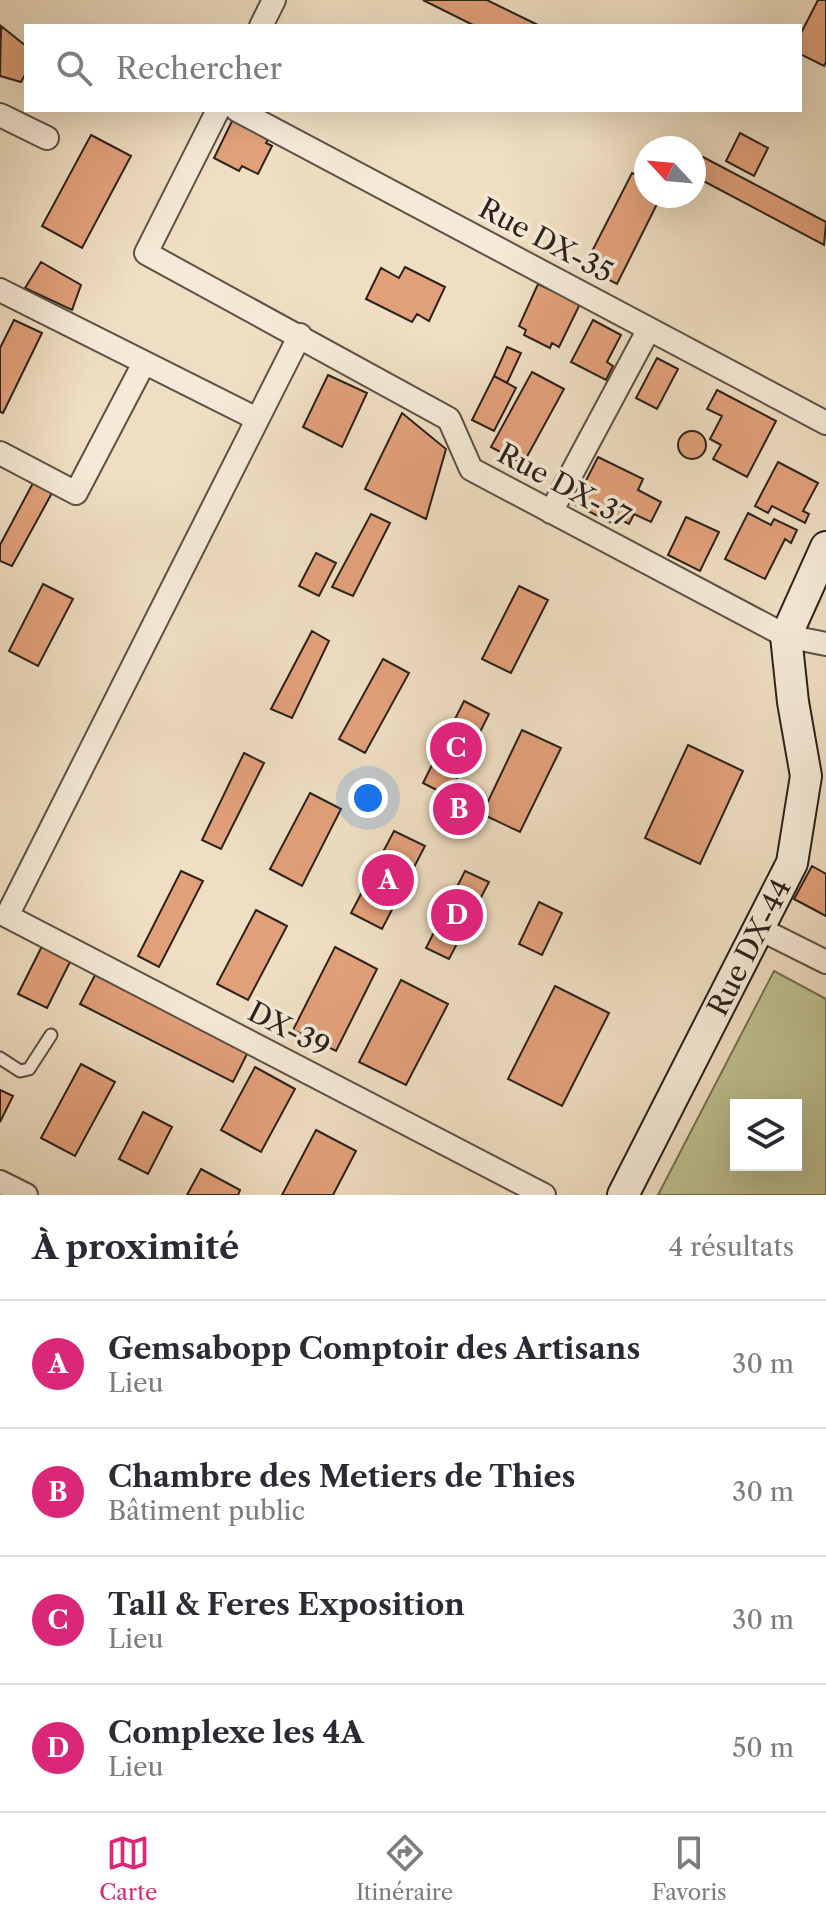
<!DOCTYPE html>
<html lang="fr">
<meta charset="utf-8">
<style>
body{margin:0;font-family:"Libre Caslon Text",serif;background:#f2f2f3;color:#2b2b33}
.controls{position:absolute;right:24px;bottom:24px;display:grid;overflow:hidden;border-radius:0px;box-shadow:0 8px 32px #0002}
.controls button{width:72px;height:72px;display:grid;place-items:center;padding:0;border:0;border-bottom:2px solid #e1e1e2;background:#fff;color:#2b2b33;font:40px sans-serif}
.compass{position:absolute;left:634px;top:136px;width:72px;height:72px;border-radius:50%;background:#fff;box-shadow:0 8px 32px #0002;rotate:296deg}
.you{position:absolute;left:368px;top:798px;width:28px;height:28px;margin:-20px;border:6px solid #fff;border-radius:50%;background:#1a73e8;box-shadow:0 0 0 12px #1a73e833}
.badge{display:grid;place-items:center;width:52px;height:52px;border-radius:50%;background:#db2777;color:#fff;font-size:26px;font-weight:700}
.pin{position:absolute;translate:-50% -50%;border:4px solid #fff;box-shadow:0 2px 8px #0006}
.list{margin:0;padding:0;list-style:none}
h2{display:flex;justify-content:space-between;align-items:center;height:104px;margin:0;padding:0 32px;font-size:34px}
h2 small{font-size:26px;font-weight:400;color:#7c7c81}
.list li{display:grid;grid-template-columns:52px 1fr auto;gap:24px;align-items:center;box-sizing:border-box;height:128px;padding:0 32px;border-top:2px solid #e1e1e2}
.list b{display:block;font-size:30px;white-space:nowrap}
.list p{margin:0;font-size:26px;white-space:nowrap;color:#7c7c81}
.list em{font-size:26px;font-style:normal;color:#7c7c81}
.icon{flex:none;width:44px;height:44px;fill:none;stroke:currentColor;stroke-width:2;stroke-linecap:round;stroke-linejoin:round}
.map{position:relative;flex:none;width:826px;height:1195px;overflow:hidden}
.search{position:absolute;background:#fff;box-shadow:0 8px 32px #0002;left:24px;right:24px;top:24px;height:88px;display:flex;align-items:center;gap:20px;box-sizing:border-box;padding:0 28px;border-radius:0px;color:#7c7c81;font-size:30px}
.sheet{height:616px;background:#fff}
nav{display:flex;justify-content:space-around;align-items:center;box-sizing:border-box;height:112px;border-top:2px solid #e1e1e2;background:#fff;font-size:22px;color:#7c7c81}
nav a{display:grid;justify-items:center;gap:4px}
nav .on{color:#db2777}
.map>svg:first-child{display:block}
.green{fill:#bec090;stroke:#757156;stroke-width:2;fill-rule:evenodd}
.building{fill:#e2a07a;stroke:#2c221b;stroke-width:2}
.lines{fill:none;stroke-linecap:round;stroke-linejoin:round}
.lane-casing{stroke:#5d5145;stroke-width:15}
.street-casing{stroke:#5d5145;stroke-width:26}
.secondary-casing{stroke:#2c221b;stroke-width:34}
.lane{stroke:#f5ead7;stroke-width:11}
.street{stroke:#f5ead7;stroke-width:22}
.secondary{stroke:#f5ead7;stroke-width:30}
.labels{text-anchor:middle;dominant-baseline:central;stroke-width:7;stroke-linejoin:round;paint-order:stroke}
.street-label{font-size:28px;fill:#2c221b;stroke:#f5ead7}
</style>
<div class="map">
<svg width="826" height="1195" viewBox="0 0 826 1195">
<rect width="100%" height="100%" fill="#efdec2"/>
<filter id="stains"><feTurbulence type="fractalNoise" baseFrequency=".0025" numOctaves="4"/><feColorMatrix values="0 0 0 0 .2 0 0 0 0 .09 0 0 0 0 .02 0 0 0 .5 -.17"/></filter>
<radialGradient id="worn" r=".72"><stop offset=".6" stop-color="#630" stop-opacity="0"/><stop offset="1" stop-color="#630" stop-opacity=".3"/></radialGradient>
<path class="green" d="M774,971L826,999V1195H658ZM736,1105H796V1165H736Z"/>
<path class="building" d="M423,0H487L540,26H475Z
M818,0H826V62L824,66L800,54V35Z
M1,26L26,46V73L21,82L0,76Z
M234,117L270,135L266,143L272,146L258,174L242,166L239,171L214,158Z
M740,133L768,148L754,176L726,161Z
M91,135L131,156L82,248L42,226Z
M703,157L826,222L824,245L694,176Z
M632,173L646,180V196H661L617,284L584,267Z
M41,262L81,285L72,310L25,288Z
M405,267L445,287L429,321L417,314L412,322L366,299L381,268L399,278Z
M538,284L580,304L559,347L552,343L550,348L524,335L526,330L519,326Z
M14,320L42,333L3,413L0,412V348Z
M593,320L621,335L607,362L613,366L606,380L571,362Z
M507,347L521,353L507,383L494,376Z
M657,358L678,369L657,409L636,398Z
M532,372L564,389L523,464L491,447Z
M328,375L367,393L342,447L303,427Z
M494,376L516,388L494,431L472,420Z
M717,390L776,421L747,477L713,459L721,445L710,439L722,416L707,409Z
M402,413L446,449L426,519L365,489Z
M678 445a14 14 0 1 1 28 0a14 14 0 1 1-28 0Z
M598,457L643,479L638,490L661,502L651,522L634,514L629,524L617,518L614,524L574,504Z
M778,462L818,483L803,511L809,514L805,523L772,506L768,513L755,506Z
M33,483L52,493L12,566L0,561V545Z
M748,513L771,525L774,519L797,530L791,543L785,539L765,579L725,559Z
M371,514L390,523L353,596L332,587Z
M686,517L719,532L700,571L668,555Z
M316,553L336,563L319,596L299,586Z
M43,584L73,599L38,666L9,651Z
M519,586L548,600L511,673L482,659Z
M312,631L329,641L292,718L271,709Z
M383,659L409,673L365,753L339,739Z
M464,701L489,714L448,796L423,783Z
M522,730L561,748L520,832L482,814Z
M688,745L743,771L700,864L645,838Z
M244,753L264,763L221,849L202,840Z
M310,793L341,809L302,886L270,869Z
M394,831L425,846L382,929L351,913Z
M812,866L826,874V916L794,899Z
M181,871L203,881L159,967L138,956Z
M465,871L489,882L449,959L426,948Z
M539,902L562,913L542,955L519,944Z
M256,910L287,926L248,1000L217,984Z
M42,946L71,960L47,1008L18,994Z
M335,947L377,969L336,1051L293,1030Z
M95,975L248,1052L233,1082L80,1004Z
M401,980L448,1004L406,1085L359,1062Z
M555,986L609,1013L562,1106L508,1079Z
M81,1064L115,1082L75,1156L41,1138Z
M255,1067L295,1089L261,1152L221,1130Z
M0,1090L13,1096L0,1122Z
M143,1112L172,1127L148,1174L119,1159Z
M316,1130L356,1151L333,1195H282Z
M201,1169L240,1190L238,1195H187Z"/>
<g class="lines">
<g class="lane-casing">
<path id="lane" d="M0,1058L20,1071L29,1069L51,1035"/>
</g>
<g class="street-casing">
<path id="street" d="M261,26L274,0
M218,110L146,253L449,419L471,469L786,636L826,644
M237,110L826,423
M0,115L47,138
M0,290L257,419
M300,335L7,916L544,1195
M0,453L76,493L144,363
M551,512L649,329
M758,928L826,962
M0,1182L26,1195"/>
</g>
<g class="secondary-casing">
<g id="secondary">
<path id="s1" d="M623,1195L792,863L806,776L793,702L786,636L826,547"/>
</g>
</g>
<use href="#lane" class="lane"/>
<use href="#street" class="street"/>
<use href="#secondary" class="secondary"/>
</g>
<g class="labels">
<g class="street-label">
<text transform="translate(546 240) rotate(28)">Rue DX-35</text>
<text transform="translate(564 485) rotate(28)">Rue DX-37</text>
<text stroke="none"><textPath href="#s1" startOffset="278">Rue DX-44</textPath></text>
<text transform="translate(289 1029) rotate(27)">DX-39</text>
</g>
</g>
<rect width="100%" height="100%" filter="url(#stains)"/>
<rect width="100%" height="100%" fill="url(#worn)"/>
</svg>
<div class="controls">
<button><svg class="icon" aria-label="layers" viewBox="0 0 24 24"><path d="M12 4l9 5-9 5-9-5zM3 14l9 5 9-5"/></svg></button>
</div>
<svg class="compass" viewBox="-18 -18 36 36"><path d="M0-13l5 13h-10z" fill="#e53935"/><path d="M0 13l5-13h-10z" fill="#7c7c81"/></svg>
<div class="you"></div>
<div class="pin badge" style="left:388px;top:880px">A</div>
<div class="pin badge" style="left:459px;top:809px">B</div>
<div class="pin badge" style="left:456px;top:748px">C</div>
<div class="pin badge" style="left:457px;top:915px">D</div>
<div class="search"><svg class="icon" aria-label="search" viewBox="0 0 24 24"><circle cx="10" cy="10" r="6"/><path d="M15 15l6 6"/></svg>Rechercher</div>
</div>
<section class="sheet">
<h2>À proximité<small>4 résultats</small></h2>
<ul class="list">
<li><span class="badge">A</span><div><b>Gemsabopp Comptoir des Artisans</b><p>Lieu</p></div><em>30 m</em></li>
<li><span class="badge">B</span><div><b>Chambre des Metiers de Thies</b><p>Bâtiment public</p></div><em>30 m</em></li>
<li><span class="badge">C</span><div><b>Tall &amp; Feres Exposition</b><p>Lieu</p></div><em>30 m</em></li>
<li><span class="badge">D</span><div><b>Complexe les 4A</b><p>Lieu</p></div><em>50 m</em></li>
</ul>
</section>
<nav>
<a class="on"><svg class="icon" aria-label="map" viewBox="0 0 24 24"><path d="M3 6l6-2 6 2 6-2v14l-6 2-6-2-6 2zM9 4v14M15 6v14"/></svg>Carte</a>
<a><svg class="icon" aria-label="directions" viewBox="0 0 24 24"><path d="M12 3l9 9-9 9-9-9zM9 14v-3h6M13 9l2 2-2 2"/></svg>Itinéraire</a>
<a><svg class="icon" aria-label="saved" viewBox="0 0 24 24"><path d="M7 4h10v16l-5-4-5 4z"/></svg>Favoris</a>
</nav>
